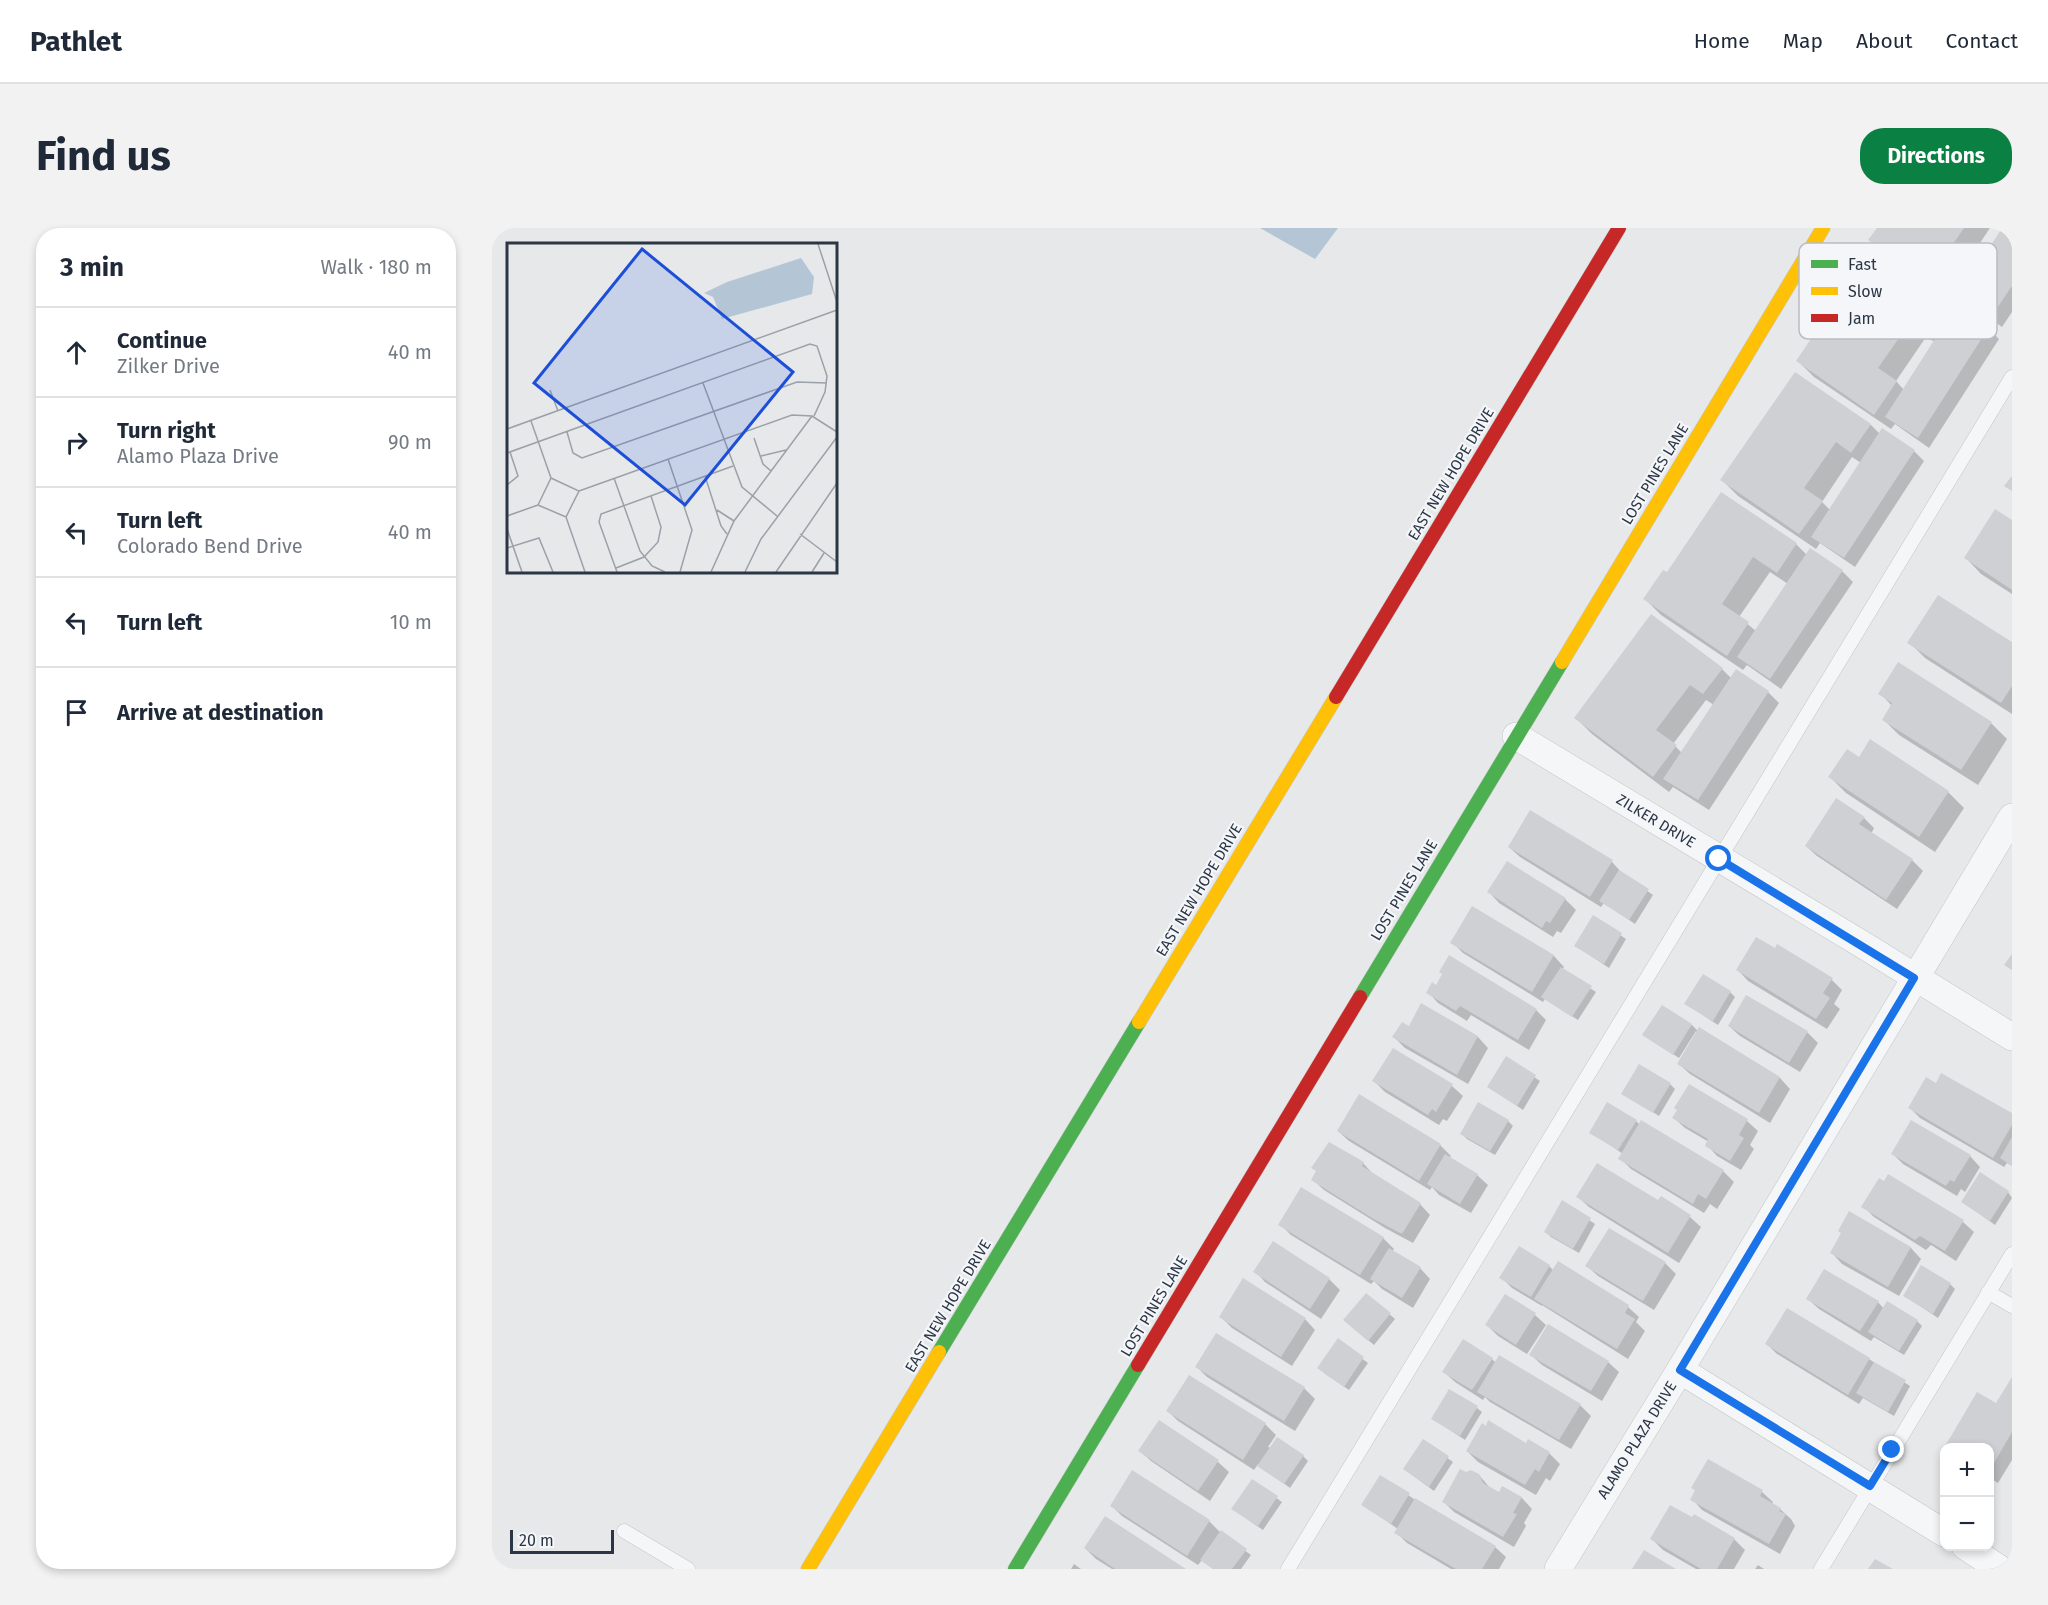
<!DOCTYPE html>
<meta charset="utf-8">
<style>
body{margin:0;font-family:"Fira Sans",sans-serif;background:#f2f2f3;color:#1f2937}
.controls{position:absolute;right:18px;bottom:18px;display:grid;overflow:hidden;border-radius:12px;box-shadow:0 3px 9px #0003}
.controls button{width:54px;height:54px;display:grid;place-items:center;padding:0;border:0;border-bottom:2px solid #e0e1e3;background:#fff;color:#1f2937;font:30px sans-serif}
.scale{position:absolute;left:18px;bottom:15px;width:104px;box-sizing:border-box;padding-left:6px;border:3px solid #2b3645;border-top:0;font-size:16px;line-height:21px;white-space:nowrap;color:#2b3645;-webkit-text-stroke:4px #f4f6f9;paint-order:stroke}
.stop{position:absolute;width:18px;height:18px;margin:-14px;border:4px solid #1a73e8;border-radius:50%;background:#fff}
.stop.end{background:#1a73e8;border-color:#fff;box-shadow:0 2px 6px #0008}
.list{margin:0;padding:0;list-style:none}
h2{display:flex;justify-content:space-between;align-items:center;height:78px;margin:0;padding:0 24px;font-size:26px}
h2 small{font-size:20px;font-weight:400;color:#747a83}
.list li{display:grid;grid-template-columns:39px 1fr auto;gap:18px;align-items:center;box-sizing:border-box;height:90px;padding:0 24px;border-top:2px solid #e0e1e3}
.list b{display:block;font-size:22px;white-space:nowrap}
.list p{margin:0;font-size:20px;white-space:nowrap;color:#747a83}
.list em{font-size:20px;font-style:normal;color:#747a83}
.icon{flex:none;width:33px;height:33px;fill:none;stroke:currentColor;stroke-width:2;stroke-linecap:round;stroke-linejoin:round}
.map{position:relative;flex:none;width:1520px;height:1341px;overflow:hidden;border-radius:24px}
header{display:flex;align-items:center;gap:36px;box-sizing:border-box;height:84px;padding:0 30px;background:#fff;border-bottom:2px solid #e0e1e3}
header strong{font-size:28px}
nav{display:flex;gap:33px;margin-inline-start:auto;font-size:21px}
.intro{display:flex;align-items:center;justify-content:space-between;box-sizing:border-box;height:144px;padding:0 36px}
h1{margin:0;font-size:42px}
.button{padding:15px 27px;border-radius:24px;background:#0b8043;color:#fff;font-size:21px;font-weight:700}
main{display:flex;gap:36px;padding:0 36px}
aside{flex:1;background:#fff;border-radius:24px;box-shadow:0 3px 9px #0003}
.map>svg:first-child{display:block}
.water{fill:#b4c6d5}
.shadow{fill:#0003;fill-rule:evenodd}
.building{fill:#ced0d3}
.lines{fill:none;stroke-linecap:round;stroke-linejoin:round}
.lane-casing{stroke:#c4c6c8;stroke-width:15}
.street-casing{stroke:#c4c6c8;stroke-width:28}
.fast-casing{stroke:#c4c6c8;stroke-width:15}
.slow-casing{stroke:#c4c6c8;stroke-width:15}
.jam-casing{stroke:#c4c6c8;stroke-width:15}
.lane{stroke:#f5f6f7;stroke-width:14}
.street{stroke:#f5f6f7;stroke-width:27}
.fast{stroke:#4caf50;stroke-width:14}
.slow{stroke:#ffc107;stroke-width:14}
.jam{stroke:#c62828;stroke-width:14}
.route{stroke:#1a73e8;stroke-width:8}
.labels{text-anchor:middle;dominant-baseline:central;stroke-width:4.5;stroke-linejoin:round;paint-order:stroke}
.street-label{font-size:15px;fill:#2b3645;stroke:#f4f6f9}
.inset-road{fill:none;stroke:#9ba1a8;stroke-width:1.5}
.view{fill:#1d4ed8;fill-opacity:0.15;stroke:#1d4ed8;stroke-width:3}
.inset-edge{fill:none;stroke:#2b3645;stroke-width:3}
.key{fill:#f4f6f9;stroke:#b8bcc3;stroke-width:1.5}
.key-label{font-size:16px;fill:#2b3645}
</style>
<header>
<strong>Pathlet</strong>
<nav><a>Home</a><a>Map</a><a>About</a><a>Contact</a></nav>
</header>
<div class="intro"><h1>Find us</h1><a class="button">Directions</a></div>
<main>
<aside>
<h2>3 min<small>Walk · 180 m</small></h2>
<ul class="list">
<li><svg class="icon" aria-label="ahead" viewBox="0 0 24 24"><path d="M12 20V5M6 11l6-6 6 6"/></svg><div><b>Continue</b><p>Zilker Drive</p></div><em>40 m</em></li>
<li><svg class="icon" aria-label="right" viewBox="0 0 24 24"><path d="M7 20v-9h11M14 6l5 5-5 5"/></svg><div><b>Turn right</b><p>Alamo Plaza Drive</p></div><em>90 m</em></li>
<li><svg class="icon" aria-label="left" viewBox="0 0 24 24"><path d="M17 20v-9H6M10 6l-5 5 5 5"/></svg><div><b>Turn left</b><p>Colorado Bend Drive</p></div><em>40 m</em></li>
<li><svg class="icon" aria-label="left" viewBox="0 0 24 24"><path d="M17 20v-9H6M10 6l-5 5 5 5"/></svg><div><b>Turn left</b></div><em>10 m</em></li>
<li><svg class="icon" aria-label="arrive" viewBox="0 0 24 24"><path d="M6 21V4h12l-3 4 3 4H6"/></svg><div><b>Arrive at destination</b></div></li>
</ul>
</aside>
<div class="map">
<svg width="1520" height="1341" viewBox="0 0 1520 1341">
<rect width="100%" height="100%" fill="#e6e8ea"/>
<path class="water" d="M768,0H846L823,31Z"/>
<path class="shadow" d="M1386,0H1498L1476,33L1485,41L1511,0H1520V84L1510,99L1476,75L1472,81L1394,28L1378,12Z
M1452,75L1462,84L1496,100L1507,111L1437,220L1403,196L1399,201L1322,149L1306,133ZM1434,109L1443,114L1412,162L1404,153Z
M1303,146L1379,197L1388,206L1422,223L1432,233L1363,339L1328,315L1324,321L1246,268L1230,252ZM1360,229L1369,235L1338,282L1330,274Z
M1229,266L1304,316L1315,327L1350,343L1361,354L1289,461L1255,437L1251,442L1169,387L1153,371L1175,346ZM1278,344L1296,356L1264,403L1247,389Z
M1520,294V366L1489,346L1474,330Z
M1160,389L1230,441L1239,450L1276,464L1287,475L1217,582L1181,559L1177,564L1100,506L1084,490ZM1214,472L1222,477L1190,525L1181,516Z
M1417,414L1520,416V486L1433,430Z
M1406,436L1499,495L1515,511L1486,557L1407,507L1392,492L1400,478L1388,465Z
M1367,531L1456,564L1472,580L1443,624L1354,565L1338,549Z
M1372,590L1382,600L1379,606L1420,632L1431,643L1405,681L1325,628L1314,618Z
M1017,619L1120,634L1130,645L1161,667L1143,696L1112,675L1109,679L1028,629Z
M997,664L1073,671L1084,682L1069,705L1065,703L1061,709L1007,675Z
M981,680L1062,728L1072,739L1070,742L1104,764L1086,792L1053,771L1051,774L971,725L960,714Z
M1102,689L1134,711L1117,740L1084,718Z
M1246,742L1340,752L1350,762L1342,776L1348,781L1335,801L1256,753Z
M936,764L1044,782L1054,792L1037,822L979,787L975,793L946,775Z
M1238,764L1243,769L1226,797L1194,776Z
M1255,769L1315,804L1326,815L1308,844L1248,808L1237,798Z
M929,777L986,809L996,820L976,856L913,820L902,809L917,800Z
M1200,797L1207,804L1208,802L1288,850L1298,861L1278,895L1198,846L1187,836L1206,805L1204,803L1187,830L1152,807Z
M901,822L960,858L971,868L955,893L951,891L947,897L893,864L882,853Z
M1014,830L1048,853L1031,882L997,859Z
M1178,856L1183,861L1167,888L1131,865Z
M1197,858L1255,893L1266,903L1258,917L1262,921L1249,942L1225,928L1215,917L1217,914L1193,900L1182,890Z
M1418,880L1520,887V938L1515,935L1512,939L1428,890Z
M1016,893L1021,898L1003,927L975,911L970,906Z
M1144,893L1148,897L1231,943L1242,954L1225,981L1218,976L1212,985L1139,941L1128,930L1131,926L1099,904Z
M846,903L948,917L959,928L957,930L985,947L996,957L979,985L947,967L940,959L938,962L857,913Z
M1401,926L1478,928L1488,939L1473,964L1469,961L1465,968L1411,936Z
M871,935L881,946L928,976L938,987L921,1015L893,1000L832,962L821,952Z
M810,961L891,1010L902,1021L900,1024L928,1040L938,1051L921,1080L890,1061L882,1053L879,1056L799,1007L788,996Z
M1516,964L1520,970L1503,997L1471,974Z
M1086,969L1167,975L1169,970L1198,989L1209,999L1187,1035L1097,979Z
M1071,974L1103,996L1087,1025L1059,1009L1054,1004Z
M1371,978L1471,994L1482,1004L1464,1033L1439,1017L1434,1022L1382,989Z
M1357,985L1419,1020L1429,1031L1407,1068L1350,1036L1340,1025L1350,1006Z
M1118,1002L1173,1035L1184,1046L1162,1082L1106,1048L1095,1038Z
M1066,1035L1136,1079L1147,1089L1144,1094L1153,1103L1136,1131L1050,1077V1078L1020,1060L1009,1049L1057,1038L1061,1042Z
M1430,1039L1458,1056L1463,1061L1446,1090L1413,1068Z
M763,1043L837,1051L848,1062L829,1091L773,1054Z
M875,1067L903,1091L882,1117L858,1097Z
M1013,1068L1043,1087L1054,1097L1035,1126L1006,1108L995,1097Z
M1316,1071L1386,1074L1392,1081L1425,1093L1430,1098L1412,1127L1382,1109L1379,1113L1327,1081Z
M729,1089L813,1091L823,1102L800,1138L740,1100Z
M846,1113L876,1135L857,1162L832,1145Z
M1275,1116L1377,1131L1418,1158L1402,1188L1371,1170L1367,1176L1285,1126Z
M1039,1127L1116,1134L1127,1144L1110,1173L1050,1137Z
M1000,1131L1004,1135L1088,1177L1099,1188L1079,1221L998,1174L993,1169L991,1172L963,1154L952,1144Z
M705,1139L812,1160L823,1171L803,1203L715,1149Z
M1520,1152V1232L1506,1255L1498,1250V1220Z
M985,1180L990,1184L973,1212L941,1191Z
M676,1183L773,1196L784,1207L776,1219L811,1228L816,1233L798,1260L766,1236L762,1242L686,1193Z
M667,1194L726,1234L737,1244L718,1273L659,1233L648,1223Z
M931,1213L961,1234L942,1263L912,1241Z
M1035,1217L1057,1225L1068,1236L1058,1253L1054,1250L1044,1267L986,1234L975,1223Z
M1216,1233L1270,1264L1281,1274L1280,1276L1288,1281L1299,1291L1303,1298L1288,1326L1210,1282L1200,1271L1204,1263L1201,1260Z
M987,1247L999,1261L1008,1266L1011,1260L1030,1270L1040,1281L1032,1295L1034,1298L1022,1319L962,1284L951,1273Z
M889,1249L922,1271L1003,1319L1014,1329L1007,1341H959L915,1315L904,1304L906,1301L871,1277Z
M760,1253L790,1274L771,1302L746,1285Z
M620,1278L717,1293L729,1305L759,1327L749,1341H721L710,1332L706,1337L630,1288Z
M1200,1291L1242,1311L1253,1322L1242,1341H1204L1171,1322L1160,1311Z
M593,1320L692,1341H620L604,1331Z
M582,1336L589,1341H579Z
M1266,1337L1272,1341H1263Z"/>
<path class="building" d="M1385,0H1472L1459,19L1478,32L1456,66L1376,12Z
M1510,0H1520V58L1499,89L1466,67Z
M1378,23L1453,74L1432,104L1418,94L1386,140L1405,153L1382,187L1304,133Z
M1464,78L1497,99L1426,210L1393,189Z
M1303,144L1379,196L1359,225L1344,214L1312,260L1331,273L1307,306L1228,252Z
M1390,200L1423,222L1352,330L1319,309Z
M1520,248V263L1512,258Z
M1229,264L1305,315L1285,345L1261,329L1230,376L1257,394L1235,428L1151,371L1171,342L1175,344Z
M1503,281L1520,292V362L1472,330Z
M1318,320L1351,342L1278,451L1245,429Z
M1446,367L1520,414V458L1509,475L1415,415Z
M1159,386L1231,440L1211,466L1198,457L1164,502L1185,517L1161,549L1082,490Z
M1406,434L1500,494L1469,542L1390,492L1400,475L1386,466Z
M1244,441L1277,463L1206,572L1171,551Z
M1378,511L1457,563L1427,609L1336,549L1355,521L1367,529Z
M1344,570L1373,589L1367,596L1421,631L1394,672L1313,618Z
M1038,582L1121,632L1098,669L1016,619Z
M1015,633L1074,670L1058,695L1054,693L1050,700L995,664Z
M1127,642L1157,661L1137,692L1107,673Z
M980,678L1062,727L1040,764L958,715Z
M1101,687L1130,705L1112,736L1082,718Z
M1264,709L1283,720L1285,716L1341,750L1331,765L1338,770L1324,791L1244,742Z
M1520,726V742L1512,737Z
M957,727L1045,781L1026,812L968,778L964,783L934,765L940,754L944,757L950,746L947,744Z
M1069,739L1100,758L1080,789L1049,769Z
M1211,746L1239,763L1221,793L1192,776Z
M1254,767L1316,803L1297,835L1236,798Z
M929,775L986,808L965,847L900,809L910,794L917,798Z
M1170,777L1200,796L1181,827L1150,807Z
M1207,799L1288,849L1267,885L1185,836Z
M901,820L961,856L944,884L940,881L936,887L880,853Z
M1014,828L1044,847L1025,878L995,859Z
M1147,836L1179,855L1161,885L1129,866Z
M1449,845L1520,885V897L1501,930L1416,880L1434,849L1444,855Z
M1197,856L1256,891L1247,907L1252,910L1238,933L1213,918L1216,911L1180,890L1185,882L1182,880Z
M867,866L949,916L927,953L845,903Z
M986,874L1017,892L998,923L968,906Z
M1115,874L1145,892L1126,922L1097,905Z
M1149,892L1232,942L1214,971L1206,966L1201,976L1126,931Z
M1419,892L1479,927L1462,954L1458,952L1454,958L1399,926Z
M1520,909V938L1508,930Z
M837,914L872,934L870,938L929,975L910,1006L880,990L819,952L824,943L819,940Z
M953,926L986,946L968,976L935,956Z
M1105,935L1166,972L1169,968L1199,987L1176,1025L1084,969Z
M1488,944L1517,963L1498,993L1469,974Z
M1396,946L1472,992L1453,1023L1428,1008L1423,1012L1369,979L1387,950L1392,953Z
M809,959L892,1009L868,1047L786,997Z
M1070,972L1099,990L1081,1021L1052,1004Z
M1357,983L1419,1019L1396,1059L1338,1025L1349,1005L1346,1003Z
M1117,1000L1174,1034L1151,1073L1093,1038Z
M781,1013L838,1050L818,1081L761,1044Z
M1027,1018L1058,1037L1039,1069L1007,1050Z
M897,1020L929,1039L910,1070L878,1051Z
M1066,1033L1137,1077L1133,1085L1143,1091L1125,1121L1042,1071Z
M1429,1037L1459,1055L1441,1086L1411,1068Z
M1332,1041L1387,1073L1368,1103L1314,1071Z
M751,1050L814,1090L789,1129L727,1089Z
M874,1065L899,1085L876,1113L851,1092Z
M1013,1066L1044,1085L1024,1117L993,1097Z
M1395,1073L1426,1092L1407,1123L1376,1104Z
M1295,1080L1378,1130L1356,1167L1273,1116Z
M1056,1096L1117,1133L1099,1163L1037,1127Z
M724,1105L813,1159L792,1193L703,1139Z
M846,1110L872,1129L852,1159L825,1140Z
M971,1111L1001,1130L980,1162L950,1144Z
M1007,1127L1089,1176L1067,1212L985,1164Z
M1382,1134L1414,1152L1396,1184L1364,1165Z
M697,1147L774,1195L751,1232L674,1183Z
M1520,1149V1204L1498,1242V1220H1452L1485,1164L1504,1175Z
M957,1161L986,1178L968,1208L939,1191Z
M667,1192L727,1232L706,1263L646,1223Z
M996,1192L1034,1215L1036,1211L1058,1224L1047,1244L1043,1241L1033,1257L974,1223L990,1195L994,1198Z
M785,1209L812,1227L792,1256L765,1238Z
M931,1211L957,1228L937,1259L911,1241Z
M1216,1231L1271,1262L1268,1268L1289,1280L1287,1283L1294,1286L1277,1316L1198,1272L1203,1262L1199,1260Z
M968,1241L974,1244L979,1242L987,1246L991,1255L1007,1264L1010,1258L1030,1269L1021,1285L1025,1286L1011,1309L950,1274Z
M640,1242L718,1292L695,1328L618,1278Z
M888,1247L918,1265L899,1296L869,1277Z
M760,1251L786,1268L766,1298L739,1281Z
M923,1270L1004,1318L990,1341H964L902,1305Z
M1178,1277L1200,1289L1202,1286L1243,1310L1225,1341H1209L1158,1311Z
M613,1288L694,1341H623L592,1320Z
M729,1302L755,1321L740,1341H721L708,1332Z
M1152,1322L1184,1341H1140Z
M1383,1331L1401,1341H1376Z"/>
<g class="lines">
<g class="lane-casing">
<path id="lane" d="M1496,1064L1520,1078
M132,1303L196,1341
M796,1341L1520,149
M1329,1341L1520,1026"/>
</g>
<g class="street-casing">
<path id="street" d="M1024,508L1368,715L1520,809
M1188,1142L1452,1305
M1473,1318L1508,1341
M1066,1341L1188,1142L1520,589"/>
</g>
<g class="fast-casing">
<path id="fast" d="M868,769L1070,434
M447,1124L647,794
M523,1341L646,1137"/>
</g>
<g class="slow-casing">
<path id="slow" d="M1070,434L1331,0
M647,794L844,469
M316,1341L447,1124"/>
</g>
<g class="jam-casing">
<path id="jam" d="M844,469L1127,0
M646,1137L868,769"/>
</g>
<use href="#lane" class="lane"/>
<use href="#street" class="street"/>
<use href="#fast" class="fast"/>
<use href="#slow" class="slow"/>
<use href="#jam" class="jam"/>
</g>
<g class="lines">
<path class="route" d="M1227,631L1422,750L1188,1142L1378,1258L1400,1222"/>
</g>
<g class="labels">
<g class="street-label">
<text transform="translate(959 246) rotate(-59)">EAST NEW HOPE DRIVE</text>
<text transform="translate(1163 246) rotate(-59)">LOST PINES LANE</text>
<text transform="translate(1164 593) rotate(31)">ZILKER DRIVE</text>
<text transform="translate(707 662) rotate(-59)">EAST NEW HOPE DRIVE</text>
<text transform="translate(912 662) rotate(-59)">LOST PINES LANE</text>
<text transform="translate(456 1078) rotate(-59)">EAST NEW HOPE DRIVE</text>
<text transform="translate(662 1078) rotate(-59)">LOST PINES LANE</text>
<text transform="translate(1145 1212) rotate(-58)">ALAMO PLAZA DRIVE</text>
</g>
</g>
<g transform="translate(15 15)">
<rect width="330" height="330" fill="#e6e8ea"/>
<path d="M294,15L307,34L305,51L215,76L206,54L197,50L220,39Z" fill="#b4c6d5"/>
<path class="inset-road" d="M311,1L330,59M196,140L235,244L270,273M43,147L51,168M24,178L44,235M0,186L330,67M60,189L66,210L75,215L290,139L320,140M247,195L256,221L264,228M0,210L303,101L310,103L320,133L318,149L307,173M254,213L279,207M161,216L185,287L173,329M198,233L214,283L220,291M44,235L72,248L59,274L31,262ZM107,235L133,308L145,323L158,329M0,242L11,233L3,209M72,248L285,172L305,173L330,189M210,267L227,278M0,273L31,262M59,274L78,329M0,286L15,329M293,291L330,319M0,305L32,295L46,329M109,325L137,314L151,299L154,284L144,253M110,329L92,279L94,271L226,223M204,329L227,278L305,173M238,329L254,296L330,194M269,329L330,240M305,329L317,310"/>
<path class="view" d="M135,6L286,129L178,262L27,140Z"/>
<rect width="330" height="330" class="inset-edge"/>
</g>
<rect x="1307" y="15" width="198" height="96" rx="9" class="key"/>
<rect x="1319" y="32" width="27" height="8" fill="#4caf50"/>
<rect x="1319" y="59" width="27" height="8" fill="#ffc107"/>
<rect x="1319" y="86" width="27" height="8" fill="#c62828"/>
<g class="key-label">
<text x="1356" y="42">Fast</text>
<text x="1356" y="69">Slow</text>
<text x="1356" y="96">Jam</text>
</g>
</svg>
<div class="controls">
<button>+</button>
<button>−</button>
</div>
<div class="scale">20 m</div>
<div class="stop" style="left:1227px;top:631px"></div>
<div class="stop end" style="left:1400px;top:1222px"></div>
</div>
</main>
